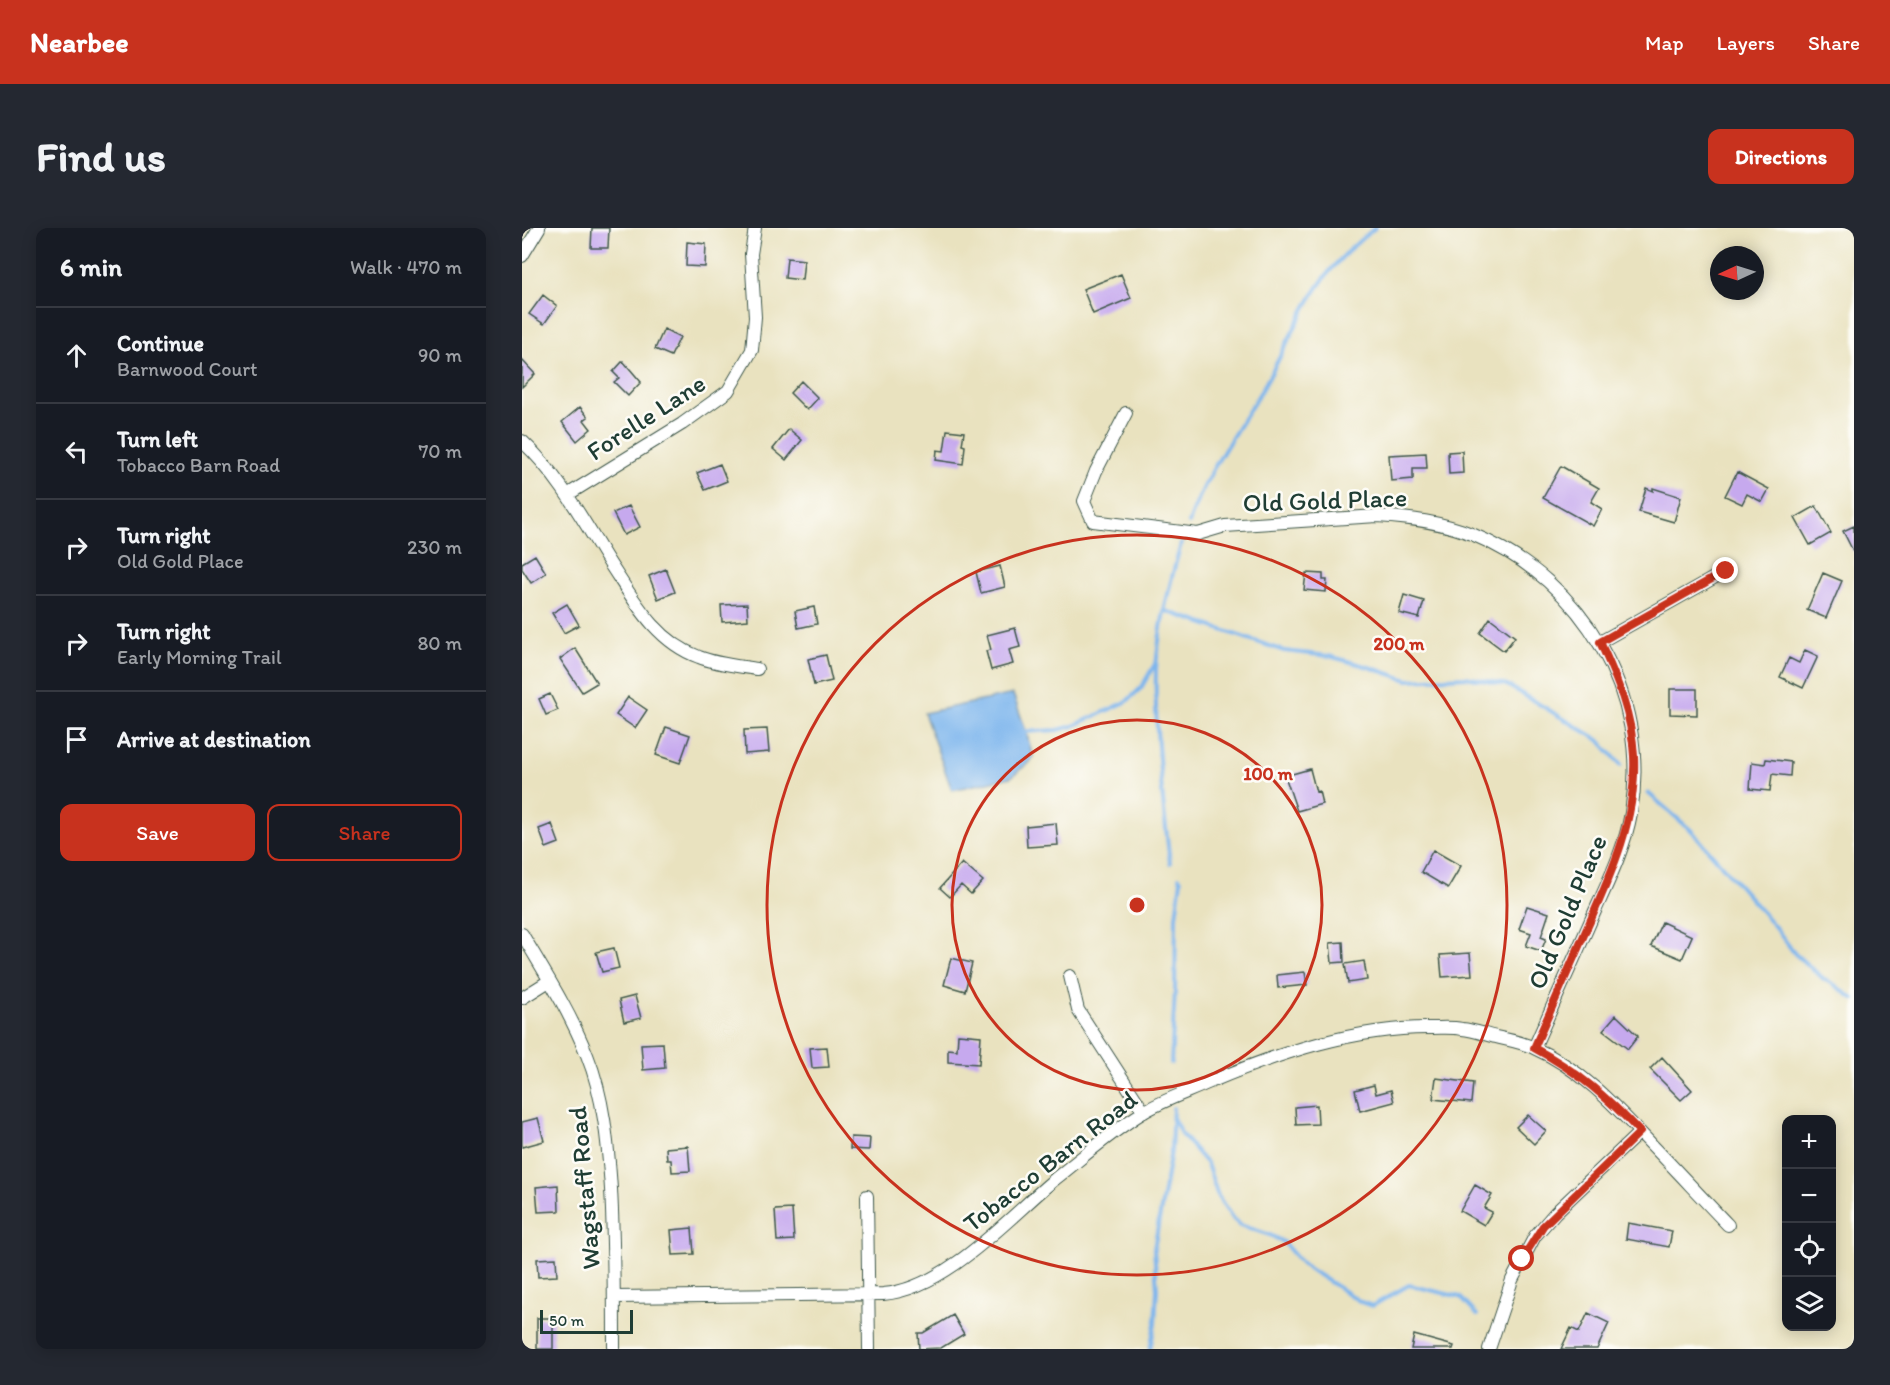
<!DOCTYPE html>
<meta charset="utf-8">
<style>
body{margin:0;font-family:Itim,sans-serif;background:#242831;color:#f1f3f6}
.controls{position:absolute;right:18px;bottom:18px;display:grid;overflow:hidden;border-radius:12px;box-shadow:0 3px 15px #0003}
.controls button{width:54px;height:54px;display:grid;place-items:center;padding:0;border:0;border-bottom:2px solid #363941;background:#171b24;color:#f1f3f6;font:30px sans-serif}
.compass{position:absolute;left:1188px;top:18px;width:54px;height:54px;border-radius:50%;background:#171b24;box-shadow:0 3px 15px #0003;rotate:266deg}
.scale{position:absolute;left:18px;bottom:15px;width:93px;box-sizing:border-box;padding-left:6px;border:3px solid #1f3d34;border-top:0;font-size:16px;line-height:21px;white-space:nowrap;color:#1f3d34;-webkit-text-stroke:4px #fdfcf7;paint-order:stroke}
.stop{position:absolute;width:18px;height:18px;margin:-14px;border:4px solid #c8321e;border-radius:50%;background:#fff}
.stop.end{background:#c8321e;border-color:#fff;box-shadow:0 2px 6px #0008}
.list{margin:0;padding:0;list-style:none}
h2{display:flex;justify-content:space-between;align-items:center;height:78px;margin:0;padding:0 24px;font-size:26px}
h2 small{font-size:20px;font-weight:400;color:#9ea1a6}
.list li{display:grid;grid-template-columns:39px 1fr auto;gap:18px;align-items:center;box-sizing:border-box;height:96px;padding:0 24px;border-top:2px solid #363941}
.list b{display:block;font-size:22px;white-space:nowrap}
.list p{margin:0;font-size:20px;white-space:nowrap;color:#9ea1a6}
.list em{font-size:20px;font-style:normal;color:#9ea1a6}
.actions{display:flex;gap:12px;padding:18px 24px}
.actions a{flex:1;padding:14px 0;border:2px solid #c8321e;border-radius:12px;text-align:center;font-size:21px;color:#c8321e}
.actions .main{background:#c8321e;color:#fff}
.icon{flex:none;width:33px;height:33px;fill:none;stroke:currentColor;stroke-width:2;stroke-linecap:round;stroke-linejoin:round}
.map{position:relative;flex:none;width:1332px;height:1121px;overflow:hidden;border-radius:12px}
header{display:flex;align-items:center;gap:36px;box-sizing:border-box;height:84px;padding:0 30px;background:#c8321e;color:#fff}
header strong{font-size:28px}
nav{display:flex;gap:33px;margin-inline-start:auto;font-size:21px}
.intro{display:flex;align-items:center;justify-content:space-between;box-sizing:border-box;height:144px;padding:0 36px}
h1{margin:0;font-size:42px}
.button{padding:15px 27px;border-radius:12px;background:#c8321e;color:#fff;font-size:21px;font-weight:700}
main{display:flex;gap:36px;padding:0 36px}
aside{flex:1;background:#171b24;border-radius:12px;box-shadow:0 3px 15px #0003}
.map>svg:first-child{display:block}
.water{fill:#7db5ed;stroke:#4e7990;stroke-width:1.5}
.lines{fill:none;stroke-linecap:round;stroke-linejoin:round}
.stream{stroke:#7db5ed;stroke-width:4}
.building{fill:#c6a9ee}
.minor-casing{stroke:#3d5649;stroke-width:14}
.minor{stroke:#fff;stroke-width:12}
.route{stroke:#c8321e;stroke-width:8}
.ring{fill:none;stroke:#c8321e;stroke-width:3}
.labels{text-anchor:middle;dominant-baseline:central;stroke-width:5;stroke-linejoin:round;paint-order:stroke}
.street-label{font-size:26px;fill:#1f3d34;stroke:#fdfcf7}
.centre{fill:#c8321e;stroke:#fdfcf7;stroke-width:3}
.ring-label{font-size:18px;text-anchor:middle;font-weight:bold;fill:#c8321e;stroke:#fdfcf7;stroke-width:5;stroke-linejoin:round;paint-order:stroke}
</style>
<header>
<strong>Nearbee</strong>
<nav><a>Map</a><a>Layers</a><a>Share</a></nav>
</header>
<div class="intro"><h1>Find us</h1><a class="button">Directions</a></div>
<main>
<aside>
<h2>6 min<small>Walk · 470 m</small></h2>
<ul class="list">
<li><svg class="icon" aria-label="ahead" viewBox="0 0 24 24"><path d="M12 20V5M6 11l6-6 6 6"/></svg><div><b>Continue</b><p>Barnwood Court</p></div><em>90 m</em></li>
<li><svg class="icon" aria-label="left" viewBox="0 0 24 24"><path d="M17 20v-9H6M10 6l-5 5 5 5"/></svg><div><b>Turn left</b><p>Tobacco Barn Road</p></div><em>70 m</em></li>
<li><svg class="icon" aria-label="right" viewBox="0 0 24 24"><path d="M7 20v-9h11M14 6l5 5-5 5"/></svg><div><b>Turn right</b><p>Old Gold Place</p></div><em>230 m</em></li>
<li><svg class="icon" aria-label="right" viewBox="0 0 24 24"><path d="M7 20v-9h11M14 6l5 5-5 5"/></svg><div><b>Turn right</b><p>Early Morning Trail</p></div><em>80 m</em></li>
<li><svg class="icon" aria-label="arrive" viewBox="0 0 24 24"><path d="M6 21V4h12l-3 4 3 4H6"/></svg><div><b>Arrive at destination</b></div></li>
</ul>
<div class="actions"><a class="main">Save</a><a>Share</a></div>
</aside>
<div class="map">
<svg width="1332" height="1121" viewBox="0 0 1332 1121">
<rect width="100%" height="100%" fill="#fdfcf7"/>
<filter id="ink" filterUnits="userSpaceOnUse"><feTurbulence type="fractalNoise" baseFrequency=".0167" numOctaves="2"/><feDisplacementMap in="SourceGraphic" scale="12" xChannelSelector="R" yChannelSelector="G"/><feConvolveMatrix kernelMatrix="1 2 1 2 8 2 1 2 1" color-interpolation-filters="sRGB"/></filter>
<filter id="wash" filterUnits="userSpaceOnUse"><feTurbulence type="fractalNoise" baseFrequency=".008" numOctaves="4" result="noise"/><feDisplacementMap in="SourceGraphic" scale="24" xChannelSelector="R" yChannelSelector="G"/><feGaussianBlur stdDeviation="1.35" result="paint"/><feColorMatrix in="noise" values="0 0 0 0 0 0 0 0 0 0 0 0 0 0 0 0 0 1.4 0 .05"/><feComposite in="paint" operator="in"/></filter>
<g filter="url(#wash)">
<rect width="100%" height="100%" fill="#e9e2bf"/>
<path class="water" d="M491,466L504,503L511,529L509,533L489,549L430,562L402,485Z"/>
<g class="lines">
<path class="stream" d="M667,295C683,247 713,206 739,163C762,126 780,77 807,44C821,27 836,13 853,0
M644,383L762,423L807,428L847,439L886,452L944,449L985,457L1077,512L1099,537
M500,504L536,502L551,498L604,474L619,460L634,434
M1126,565L1170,603L1253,699L1273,726L1303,752L1310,755L1332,771
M648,635C641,574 632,503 634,442C636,404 648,354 659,316
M649,835L653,763L654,688L659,652L657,649
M651,890L660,907L685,936L696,968L711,991L718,997L748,1007L761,1014L781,1037L839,1074L850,1078L887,1057L938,1069L955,1087
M628,1121L633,1096L635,1061L632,1021L649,923L651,880"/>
</g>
<g id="blocks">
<path class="building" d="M70,0H87L86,20H69Z
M165,14L184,16L183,39L164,38Z
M265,30L282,32L280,52L263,50Z
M599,46L609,70L571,86L561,61Z
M21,67L35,78L22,96L7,86Z
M142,101L158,109L149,128L133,121Z
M0,132L13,146L0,159Z
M101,133L119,154L106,168L92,154L97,150L91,144Z
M279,153L296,170L285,182L268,165Z
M58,179L66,189L62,192L69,201L55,213L40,194Z
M267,201L280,212L264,232L251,221Z
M425,202L442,204L440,217L443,218L441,236L414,232L415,222L422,223Z
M940,223L941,245L927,246L926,224Z
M904,225L905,240H891V251L869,253L867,227Z
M198,236L205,253L183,262L175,245Z
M1039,238L1077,260L1069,274L1080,281L1071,298L1021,270Z
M1215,244L1247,261L1240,274L1225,266L1220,276L1203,268Z
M1124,260L1131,263V260L1159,269L1152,294L1117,284Z
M107,278L118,299L102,307L91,285Z
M1294,278L1309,305L1288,317L1273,290Z
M1332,298V325L1321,303Z
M13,327L24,345L9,355L0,341V335Z
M478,338L483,359L459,365L454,344Z
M144,341L153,364L136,371L127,348Z
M784,345L801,346V352H805L804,364L782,362Z
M1301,345L1320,353L1304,390L1285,382Z
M882,367L902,373L897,390L877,385Z
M45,376L57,397L42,405L30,385Z
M225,376L226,392L200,394L199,377Z
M292,379L295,396L276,400L273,383Z
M968,390L993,409L982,423L958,405Z
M493,400L498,419L487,422L491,436L469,442L464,423L469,422L465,407Z
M53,420L75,455L60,464L38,431Z
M1283,422L1296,428L1281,460L1258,449L1267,430L1277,435Z
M304,427L310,453L292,457L286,431Z
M1148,461H1175V487L1148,486Z
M28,466L36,482L24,487L17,471Z
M106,469L125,482L113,500L94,487Z
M144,499L168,507L158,535L134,527Z
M245,501L247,524L223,526L222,502Z
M1244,531L1269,534L1268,548L1250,546L1248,563L1228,561L1230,534L1243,536Z
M788,541L794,564L797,563L800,576L775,583L763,548Z
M534,595L536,617L505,619L504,598Z
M30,596L37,615L24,620L17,601Z
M911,622L939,638L926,660L899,644Z
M440,635L461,653L449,666L439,657L428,669L418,660Z
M1005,678L1027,685L1019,709L1024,711L1019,723L1004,718L1009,705L997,701Z
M1140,694L1170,708L1160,731L1129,718Z
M821,714L822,734L810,735L808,715Z
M92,720L97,740L80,744L74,724Z
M948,725L950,747L920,749L918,727Z
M429,730L450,735L443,763L422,757Z
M842,733L845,752L826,755L823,736Z
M783,744L785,757L756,760L755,747Z
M113,768L119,790L102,794L97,772Z
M1094,787L1116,808L1106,821L1081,802Z
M436,806L459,808L457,836L426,834V821L435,822Z
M141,815L143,840L121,842L119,816Z
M305,819L307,839L290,840L288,820Z
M1140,829L1170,862L1159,872L1128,841Z
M914,850L951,855L949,875L911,871Z
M852,857L854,866L869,862L872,874L838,883L833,862Z
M795,877L796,896L774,897L773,879Z
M1006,887L1024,903L1012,916L994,899Z
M16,890L22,913L0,919V894Z
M329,909L348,910L347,922L328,921Z
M166,918L168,943L150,944L149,932H145L144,920Z
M36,957L37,983L16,984L14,959Z
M953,957L970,967L962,980L970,984L962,997L938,983Z
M270,981L272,1012L255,1013L253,982Z
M1106,995L1150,1003L1147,1019L1104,1011Z
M170,1000L172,1026L151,1027L149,1002Z
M34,1030L35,1048L16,1049L15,1031Z
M1066,1085L1087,1095L1075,1121H1039L1049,1100L1057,1104Z
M431,1087L442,1106L419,1120L397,1121L396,1105H401Z
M15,1090H31V1121H15Z
M892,1107L932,1118L931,1121H889Z"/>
</g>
</g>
<g filter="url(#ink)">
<use href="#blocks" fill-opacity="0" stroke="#3d5649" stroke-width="1.5"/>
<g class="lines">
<g class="minor-casing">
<path id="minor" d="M0,28L17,0
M604,185L574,243L562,273L571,293L676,306L703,298L855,288C888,290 921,294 952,307C1062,353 1129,467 1109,585C1103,619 1087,652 1073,683C1053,729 1032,774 1012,820
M0,213C38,248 63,296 90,339C113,374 135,414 177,429C194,436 216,438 235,441
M45,267L160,196L206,163L230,122L233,89L229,26L233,0
M1078,414L1204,343
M0,706C23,745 48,784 65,827C82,869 86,916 89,961C92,1014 92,1068 92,1121
M548,748L556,782L622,884
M0,770L27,753
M345,968L347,1121
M92,1069L361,1066C424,1061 486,990 533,951C561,929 589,904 620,885C641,872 666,864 688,854C757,825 834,799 910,800C920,800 930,799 940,801C951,802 962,806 974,809C986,812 1000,814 1012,820C1060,841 1095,880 1130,917C1156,944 1181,971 1206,997
M967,1121L990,1052L1013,1008L1033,985L1118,904"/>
</g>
<use href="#minor" class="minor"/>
</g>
</g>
<g class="lines" filter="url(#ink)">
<path class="route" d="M1000,1031L1021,998L1118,904C1085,869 1055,843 1012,820C1029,782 1046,744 1062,707C1088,649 1115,592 1112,528C1110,487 1095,451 1078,414L1204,343"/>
</g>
<g class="ring">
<circle cx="615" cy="677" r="185"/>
<circle cx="615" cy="677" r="370"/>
</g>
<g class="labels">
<g class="street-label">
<text transform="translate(124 189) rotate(-33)">Forelle Lane</text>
<text transform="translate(803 272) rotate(-2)">Old Gold Place</text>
<text transform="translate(1045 684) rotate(-67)">Old Gold Place</text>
<text transform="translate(528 933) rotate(-38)">Tobacco Barn Road</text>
<text transform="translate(62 960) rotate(-95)">Wagstaff Road</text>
</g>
</g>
<circle cx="615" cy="677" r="9" class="centre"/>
<g class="ring-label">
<text x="877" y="422">200 m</text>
<text x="746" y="552">100 m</text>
</g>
</svg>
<div class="controls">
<button>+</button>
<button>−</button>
<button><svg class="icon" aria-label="locate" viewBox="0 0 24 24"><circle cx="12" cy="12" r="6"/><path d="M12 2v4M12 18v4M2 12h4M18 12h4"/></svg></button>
<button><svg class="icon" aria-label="layers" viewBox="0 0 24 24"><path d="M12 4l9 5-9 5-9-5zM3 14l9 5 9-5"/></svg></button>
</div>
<svg class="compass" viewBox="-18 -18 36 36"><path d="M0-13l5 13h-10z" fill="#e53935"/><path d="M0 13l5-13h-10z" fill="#9ea1a6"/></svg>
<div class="scale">50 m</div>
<div class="stop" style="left:1000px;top:1031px"></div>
<div class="stop end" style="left:1204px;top:343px"></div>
</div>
</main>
